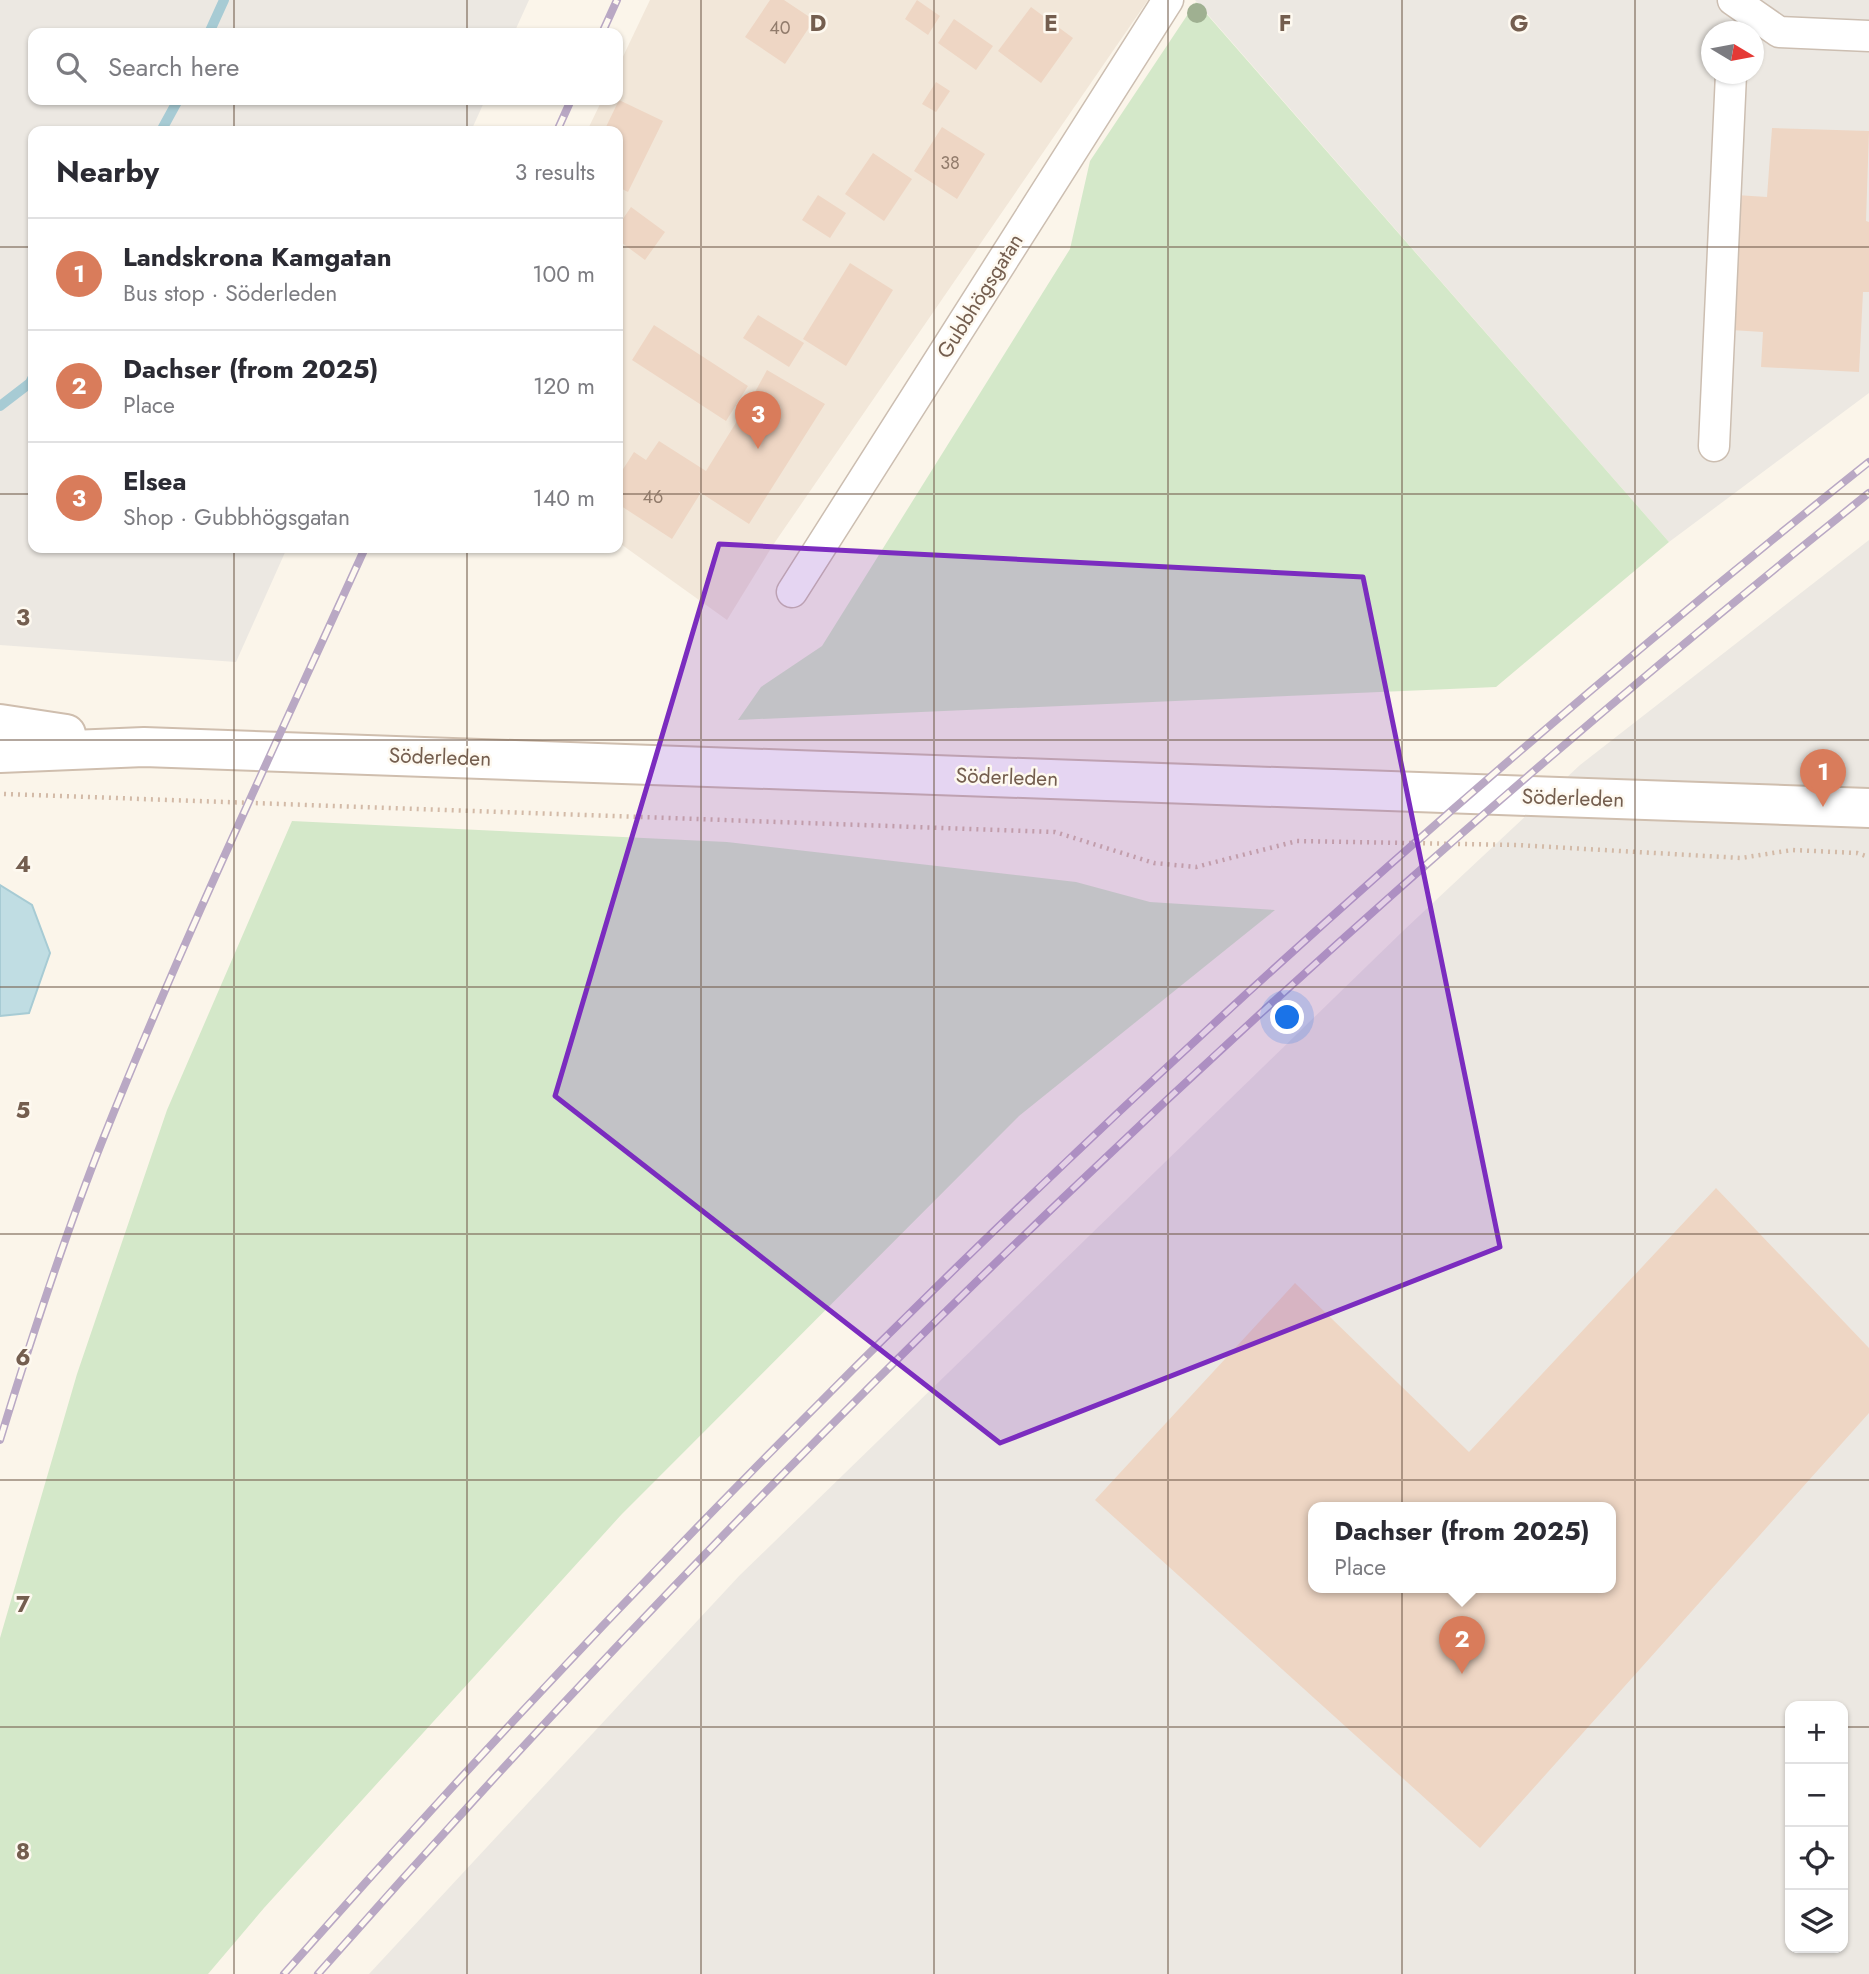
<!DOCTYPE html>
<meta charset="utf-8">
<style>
body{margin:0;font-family:Jost,sans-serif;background:#f7f7f7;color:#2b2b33}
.controls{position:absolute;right:21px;bottom:21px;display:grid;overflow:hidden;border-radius:14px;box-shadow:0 2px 5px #0004}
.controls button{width:63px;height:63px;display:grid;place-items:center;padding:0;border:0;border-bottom:2px solid #e1e1e2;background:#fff;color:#2b2b33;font:35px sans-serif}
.compass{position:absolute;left:1701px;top:21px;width:63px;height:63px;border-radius:50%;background:#fff;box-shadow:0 2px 5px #0004;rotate:100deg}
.you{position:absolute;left:1288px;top:1018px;width:24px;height:24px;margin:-18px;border:5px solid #fff;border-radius:50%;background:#1a73e8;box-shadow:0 0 0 10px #1a73e833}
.badge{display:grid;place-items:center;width:46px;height:46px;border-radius:50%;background:#d97c5b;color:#fff;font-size:23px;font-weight:700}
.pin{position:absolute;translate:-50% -58px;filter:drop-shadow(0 2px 4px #0008)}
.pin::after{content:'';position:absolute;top:37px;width:24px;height:21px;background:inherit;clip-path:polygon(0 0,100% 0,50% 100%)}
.popup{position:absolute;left:1308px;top:1502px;width:308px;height:91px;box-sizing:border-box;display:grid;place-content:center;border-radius:14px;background:#fff;filter:drop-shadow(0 2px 5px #0005);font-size:23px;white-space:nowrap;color:#7c7c81}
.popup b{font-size:26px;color:#2b2b33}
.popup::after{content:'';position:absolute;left:50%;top:100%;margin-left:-14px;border:14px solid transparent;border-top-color:#fff}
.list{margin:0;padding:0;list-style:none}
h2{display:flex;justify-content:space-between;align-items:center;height:91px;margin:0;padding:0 28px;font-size:30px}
h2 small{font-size:23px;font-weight:400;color:#7c7c81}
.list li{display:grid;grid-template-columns:46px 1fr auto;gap:21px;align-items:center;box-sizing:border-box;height:112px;padding:0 28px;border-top:2px solid #e1e1e2}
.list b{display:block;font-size:26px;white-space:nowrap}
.list p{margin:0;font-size:23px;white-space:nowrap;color:#7c7c81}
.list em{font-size:23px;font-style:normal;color:#7c7c81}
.icon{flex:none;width:38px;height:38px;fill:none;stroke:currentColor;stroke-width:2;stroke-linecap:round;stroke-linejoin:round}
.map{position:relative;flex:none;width:1869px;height:1974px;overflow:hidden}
.search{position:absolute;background:#fff;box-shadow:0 2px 5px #0004;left:28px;top:28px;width:595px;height:77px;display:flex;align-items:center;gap:18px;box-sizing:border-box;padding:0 24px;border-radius:14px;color:#7c7c81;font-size:26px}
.panel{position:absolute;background:#fff;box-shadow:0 2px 5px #0004;left:28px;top:126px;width:595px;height:427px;border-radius:14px}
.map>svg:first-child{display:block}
.residential{fill:#f2e7d9}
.industrial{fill:#ece8e2;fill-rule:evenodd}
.green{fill:#d4e8c9}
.water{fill:#c0dde3;stroke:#a7cbd4;stroke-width:2}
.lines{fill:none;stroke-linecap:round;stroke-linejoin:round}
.stream{stroke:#a7cbd4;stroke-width:10}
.building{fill:#eed6c4;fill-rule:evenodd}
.street-casing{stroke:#ccbeb1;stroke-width:33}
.secondary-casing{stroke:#cfbeae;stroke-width:42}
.path{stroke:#d3baa7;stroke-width:4.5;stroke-dasharray:2 5;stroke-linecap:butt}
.street{stroke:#fff;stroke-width:30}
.secondary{stroke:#fff;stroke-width:38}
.rail-casing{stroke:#b9a8c4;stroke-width:8}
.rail{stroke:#fef9f0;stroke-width:5;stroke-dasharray:16;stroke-linecap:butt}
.tree{fill:#9fb091}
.marked{fill:#7b2cbf;fill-opacity:0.2;stroke:#7b2cbf;stroke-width:5;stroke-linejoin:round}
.grid{fill:none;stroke:#745e4f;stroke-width:2;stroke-opacity:0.55}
.labels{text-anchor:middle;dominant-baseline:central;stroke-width:5;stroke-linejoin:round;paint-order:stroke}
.number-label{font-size:18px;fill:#927c6c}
.street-label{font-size:21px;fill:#745e4f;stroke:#fef9f0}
.grid-label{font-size:23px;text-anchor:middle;font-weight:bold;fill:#745e4f;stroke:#fef9f0;stroke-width:5;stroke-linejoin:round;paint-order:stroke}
</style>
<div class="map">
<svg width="1869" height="1974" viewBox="0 0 1869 1974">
<rect width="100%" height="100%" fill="#fbf5ea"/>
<path class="residential" d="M650,0H1148L773,545L727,620L618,542V131H587L602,100H618V67Z"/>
<path class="industrial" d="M0,0H529L514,33H33V100H485L471,131H33V548H287L236,662L0,645Z
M1195,0H1869V393L1669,542ZM1712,32H1754V74H1712Z
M1869,540V1974H369L739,1576L1404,930L1580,765ZM1313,1508H1611V1588H1313ZM1790,1706H1843V1948H1790Z"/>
<path class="green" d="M1196,2L1669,542L1496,687L738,720L761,687L822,646L1070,249L1090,161Z
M292,821L727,842L1076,882L1150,902L1275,910L1019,1116L621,1515L264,1908L208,1974H0V1638L77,1374L167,1110Z"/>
<path class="water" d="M0,885L32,905L50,953L29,1013L0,1016Z"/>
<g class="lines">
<path class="stream" d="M209,33L224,0
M161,131L178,100
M0,406L30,383L33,377"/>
</g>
<path class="building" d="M770,0H784L814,20L785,64L745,37Z
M917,0L940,16L928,35L905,19Z
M1031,7L1073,38L1041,83L998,51Z
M954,19L993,46L976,70L938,43Z
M936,82L950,91L936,112L922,104Z
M619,100L663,121L628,192L618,187V131H604Z
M942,127L985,154L957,199L914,171Z
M1772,128L1869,131L1866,221L1869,222V292H1863L1859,372L1761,367L1763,332L1731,330L1736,195L1767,197Z
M873,153L912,179L884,221L845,194Z
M818,195L846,213L830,238L802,220Z
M631,207L665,232L645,260L618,240V226Z
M850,263L893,290L846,366L803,339Z
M758,315L804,343L789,367L743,338Z
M654,325L748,386L726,421L632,360Z
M767,370L825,404L749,524L698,491L700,494L672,539L618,504V477L634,452L646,460L659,441L706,471L755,392Z
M1716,1188L1869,1348V1413L1480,1848L1095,1500L1295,1283L1469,1452ZM1313,1508H1611V1588H1313Z"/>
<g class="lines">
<g class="street-casing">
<path id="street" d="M1733,0L1779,32L1869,36
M1714,446L1731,74
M792,592L1168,0"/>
</g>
<g class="secondary-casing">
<path id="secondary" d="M0,724L66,734
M0,753L144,747L1869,808"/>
</g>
<path class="path" d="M4,794L1055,832L1154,863L1196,867L1297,841L1517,845L1741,858L1792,850L1857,853L1869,857"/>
<use href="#street" class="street"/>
<use href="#secondary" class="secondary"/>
<g class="rail-casing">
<path id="rail" d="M602,33L617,0
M557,131L571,100
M0,1440C31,1339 64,1237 103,1139C183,939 276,744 365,548
M284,1974C768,1426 1297,918 1869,462
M318,1974C789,1439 1312,938 1869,493"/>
</g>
<use href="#rail" class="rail"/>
</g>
<circle class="tree" cx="1197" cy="13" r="10"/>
<path class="marked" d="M719,544L1363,577L1500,1247L1000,1443L555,1096Z"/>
<path class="grid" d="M234,0V33M467,0V33M701,0V1974M934,0V1974M1168,0V1974M1402,0V1974M1635,0V1974M234,100V131M467,100V131M0,247H33M618,247H1869M0,494H33M618,494H1869M234,548V1974M467,548V1974M0,740H1869M0,987H1869M0,1234H1869M0,1480H1869M0,1727H1790M1843,1727H1869"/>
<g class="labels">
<g class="number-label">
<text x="780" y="28">40</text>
<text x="950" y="163">38</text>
<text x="653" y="497">46</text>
</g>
<g class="street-label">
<text transform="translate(980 296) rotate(-58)">Gubbhögsgatan</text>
<text transform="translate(440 757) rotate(2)">Söderleden</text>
<text transform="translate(1007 777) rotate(2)">Söderleden</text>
<text transform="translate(1573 798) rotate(2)">Söderleden</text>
</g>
</g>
<g class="grid-label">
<text x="818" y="31">D</text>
<text x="1051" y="31">E</text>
<text x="1285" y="31">F</text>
<text x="1519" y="31">G</text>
<text x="23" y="625">3</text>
<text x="23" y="872">4</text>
<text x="23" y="1118">5</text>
<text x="23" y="1365">6</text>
<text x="23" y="1612">7</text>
<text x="23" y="1859">8</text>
</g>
</svg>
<div class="controls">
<button>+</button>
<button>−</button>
<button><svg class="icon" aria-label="locate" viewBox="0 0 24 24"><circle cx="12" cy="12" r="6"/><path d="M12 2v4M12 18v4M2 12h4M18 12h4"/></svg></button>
<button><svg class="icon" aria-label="layers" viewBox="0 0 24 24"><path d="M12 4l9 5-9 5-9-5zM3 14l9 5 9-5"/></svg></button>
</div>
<svg class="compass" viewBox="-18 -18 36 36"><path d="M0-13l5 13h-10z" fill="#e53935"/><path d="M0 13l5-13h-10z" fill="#7c7c81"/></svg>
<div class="you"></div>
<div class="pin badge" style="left:1823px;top:807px">1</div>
<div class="pin badge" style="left:1462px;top:1674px">2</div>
<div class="popup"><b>Dachser (from 2025)</b>Place</div>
<div class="pin badge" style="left:758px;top:449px">3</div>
<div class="search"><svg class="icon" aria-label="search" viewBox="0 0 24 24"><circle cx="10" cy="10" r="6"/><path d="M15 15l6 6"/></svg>Search here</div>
<section class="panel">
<h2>Nearby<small>3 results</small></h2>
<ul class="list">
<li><span class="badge">1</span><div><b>Landskrona Kamgatan</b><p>Bus stop · Söderleden</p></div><em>100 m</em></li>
<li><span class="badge">2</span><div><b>Dachser (from 2025)</b><p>Place</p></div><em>120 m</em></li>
<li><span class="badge">3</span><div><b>Elsea</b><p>Shop · Gubbhögsgatan</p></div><em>140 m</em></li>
</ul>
</section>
</div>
